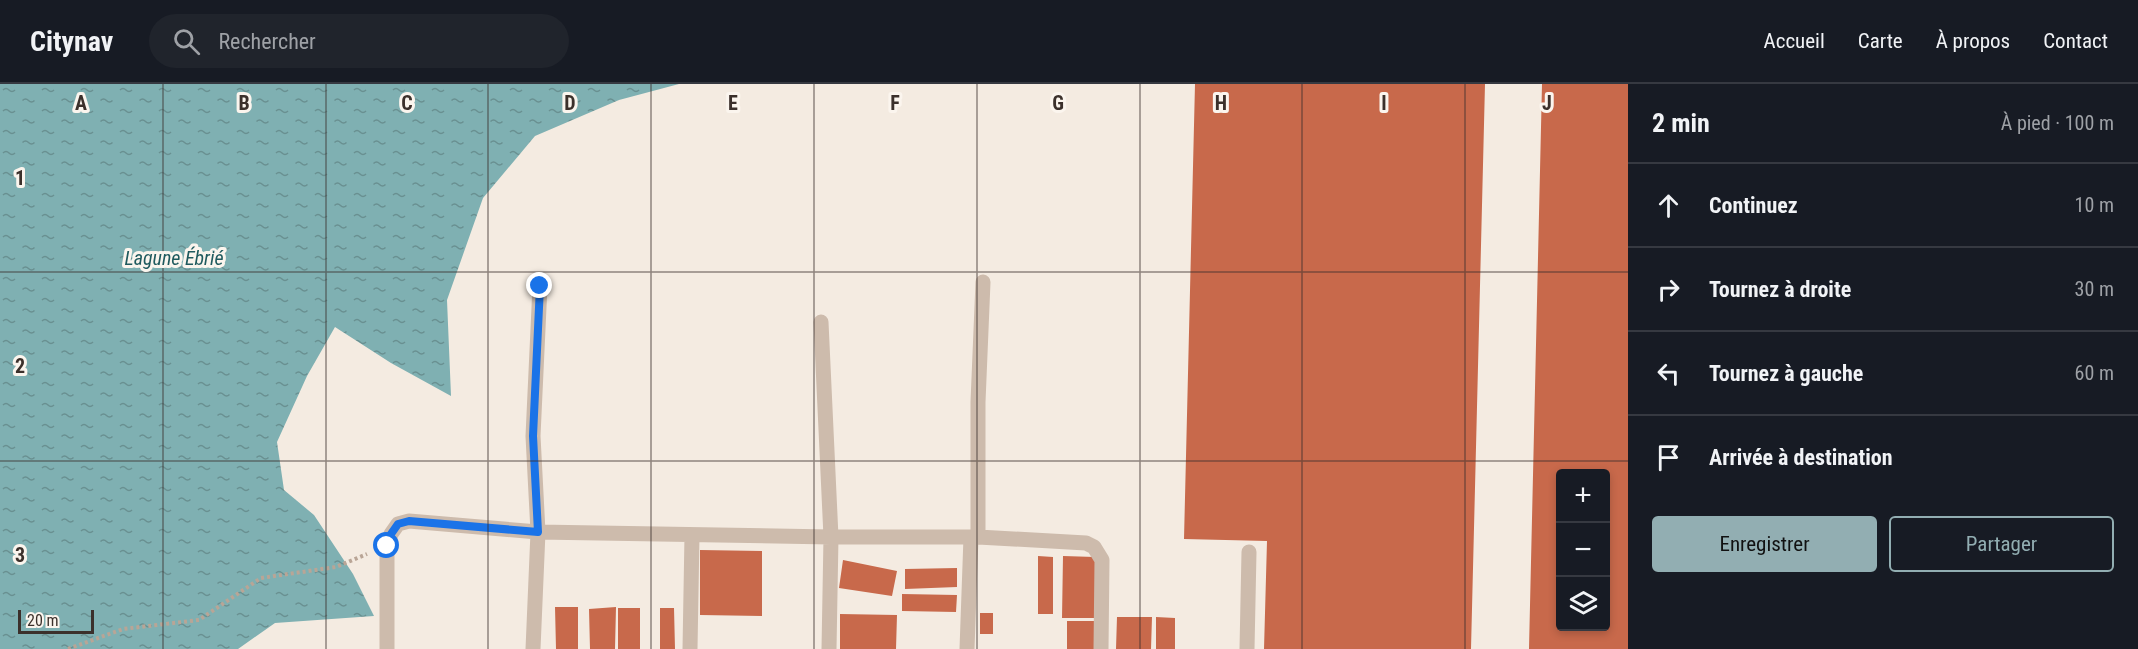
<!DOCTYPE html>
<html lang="fr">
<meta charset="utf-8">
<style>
body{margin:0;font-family:"Roboto Condensed",sans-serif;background:#20242c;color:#f1f3f6}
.controls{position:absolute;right:18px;bottom:18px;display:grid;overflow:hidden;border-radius:6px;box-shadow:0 3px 9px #0003}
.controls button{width:54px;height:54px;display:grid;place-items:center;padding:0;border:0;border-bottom:2px solid #363941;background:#171b24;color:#f1f3f6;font:30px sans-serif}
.scale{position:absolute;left:18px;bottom:15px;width:76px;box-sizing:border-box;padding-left:6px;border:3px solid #3b302b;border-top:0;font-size:16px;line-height:21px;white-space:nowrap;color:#3b302b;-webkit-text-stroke:4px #fbf5ee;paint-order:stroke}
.stop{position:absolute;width:18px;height:18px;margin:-14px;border:4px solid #1a73e8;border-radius:50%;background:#fff}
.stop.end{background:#1a73e8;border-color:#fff;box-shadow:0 2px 6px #0008}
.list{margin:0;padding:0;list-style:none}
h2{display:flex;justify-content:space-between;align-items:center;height:78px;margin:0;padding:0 24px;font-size:26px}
h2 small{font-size:20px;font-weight:400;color:#9ea1a6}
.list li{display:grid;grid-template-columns:39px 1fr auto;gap:18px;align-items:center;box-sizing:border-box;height:84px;padding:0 24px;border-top:2px solid #363941}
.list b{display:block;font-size:22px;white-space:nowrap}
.list em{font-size:20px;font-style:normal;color:#9ea1a6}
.actions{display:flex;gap:12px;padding:18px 24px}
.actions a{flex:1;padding:14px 0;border:2px solid #92aeb2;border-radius:6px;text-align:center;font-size:21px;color:#92aeb2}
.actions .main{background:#92aeb2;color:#111}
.icon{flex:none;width:33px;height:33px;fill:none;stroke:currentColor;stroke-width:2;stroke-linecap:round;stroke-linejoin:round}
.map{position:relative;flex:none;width:1628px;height:565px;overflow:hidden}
header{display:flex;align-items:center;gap:36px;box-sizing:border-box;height:84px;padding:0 30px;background:#171b24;border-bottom:2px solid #363941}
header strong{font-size:28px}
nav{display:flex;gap:33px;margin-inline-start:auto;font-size:21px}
.search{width:420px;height:54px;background:#20242c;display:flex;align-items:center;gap:15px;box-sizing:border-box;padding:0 21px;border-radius:33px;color:#9ea1a6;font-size:22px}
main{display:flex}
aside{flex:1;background:#171b24}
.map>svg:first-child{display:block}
.water{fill:url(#water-ripples)}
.building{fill:#c8694b;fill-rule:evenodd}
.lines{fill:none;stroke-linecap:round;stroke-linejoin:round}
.path{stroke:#b9a596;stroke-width:4;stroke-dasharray:3 3;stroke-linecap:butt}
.street{stroke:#cdbbac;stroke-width:15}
.route{stroke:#1a73e8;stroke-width:8}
.grid{fill:none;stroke:#3b302b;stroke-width:1.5;stroke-opacity:0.55}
.labels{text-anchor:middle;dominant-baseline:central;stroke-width:6;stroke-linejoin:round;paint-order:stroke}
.water-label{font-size:20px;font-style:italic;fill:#1f5a5e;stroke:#fbf5ee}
.grid-label{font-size:20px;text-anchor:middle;font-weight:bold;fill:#3b302b;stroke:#fbf5ee;stroke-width:6;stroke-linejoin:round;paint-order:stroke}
</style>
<header>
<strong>Citynav</strong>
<div class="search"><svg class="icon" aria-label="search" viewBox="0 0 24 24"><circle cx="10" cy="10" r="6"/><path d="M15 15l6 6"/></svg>Rechercher</div>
<nav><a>Accueil</a><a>Carte</a><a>À propos</a><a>Contact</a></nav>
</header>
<main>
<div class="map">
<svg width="1628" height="565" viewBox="0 0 1628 565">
<defs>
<pattern id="water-ripples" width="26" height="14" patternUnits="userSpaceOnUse" patternTransform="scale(1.5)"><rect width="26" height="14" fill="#7fb0b2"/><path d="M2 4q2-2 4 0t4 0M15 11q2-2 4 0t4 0" fill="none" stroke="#699091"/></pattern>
</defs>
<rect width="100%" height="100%" fill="#f4ebe1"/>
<path class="water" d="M0,0H679L619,16L535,52L483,114L447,216L451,312L391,279L335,243L307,292L277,358L284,406L314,431L353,490L374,532L275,539L238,565H0Z"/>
<path class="building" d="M1195,0H1485L1471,565H1264L1267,457L1184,455Z
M1542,0H1628V565H1529ZM1560,390H1606V542H1560Z
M700,466L762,467V532L700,531Z
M1038,472L1053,473V530H1038Z
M1063,472L1095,473V534H1062Z
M843,476L897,487L892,512L839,504Z
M957,484V503L905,505V485Z
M902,510L957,511L956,528L902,527Z
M555,523H578V565H556Z
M616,523L615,565H590L589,525Z
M618,524H640V565H618Z
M660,524H674L675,565H660Z
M980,529H993V550H980Z
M840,530L897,531L896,565H840Z
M1117,533H1152L1151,565H1116Z
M1156,533L1175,534V565H1156Z
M1067,537H1095V565H1067Z"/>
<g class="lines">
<path class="path" d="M68,565L123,545L199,536L261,494L336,483L367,470"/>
<path class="street" d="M821,238L831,453L829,565
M978,453V318L983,198
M387,565V462L391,450L398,440L409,437L538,448L831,453H978L1086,459L1094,463L1102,476L1101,565
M533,565L538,448L533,352L540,202
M690,565L692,451
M967,565L971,453
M1247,565L1249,468"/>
</g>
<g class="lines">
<path class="route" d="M387,462L391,450L398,440L409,437L538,448L533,352L540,202"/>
</g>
<path class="grid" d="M163,0V565M326,0V565M488,0V565M651,0V565M814,0V565M977,0V565M1140,0V565M1302,0V565M1465,0V565M0,188H1628M0,377H1628"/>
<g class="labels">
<g class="water-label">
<text x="174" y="174">Lagune Ébrié</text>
</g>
</g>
<g class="grid-label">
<text x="81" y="26">A</text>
<text x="244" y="26">B</text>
<text x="407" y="26">C</text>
<text x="570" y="26">D</text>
<text x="733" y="26">E</text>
<text x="895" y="26">F</text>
<text x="1058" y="26">G</text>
<text x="1221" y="26">H</text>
<text x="1384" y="26">I</text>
<text x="1547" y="26">J</text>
<text x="20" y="101">1</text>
<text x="20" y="289">2</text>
<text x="20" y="478">3</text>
</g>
</svg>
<div class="controls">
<button>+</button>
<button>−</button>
<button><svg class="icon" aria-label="layers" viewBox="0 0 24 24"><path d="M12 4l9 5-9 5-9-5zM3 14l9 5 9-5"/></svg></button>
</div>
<div class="scale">20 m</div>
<div class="stop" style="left:387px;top:462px"></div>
<div class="stop end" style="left:540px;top:202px"></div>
</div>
<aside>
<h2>2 min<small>À pied · 100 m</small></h2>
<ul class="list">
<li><svg class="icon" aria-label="ahead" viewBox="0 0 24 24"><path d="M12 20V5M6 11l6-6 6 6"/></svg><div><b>Continuez</b></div><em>10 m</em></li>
<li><svg class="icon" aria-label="right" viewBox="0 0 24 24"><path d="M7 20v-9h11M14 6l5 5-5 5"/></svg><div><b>Tournez à droite</b></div><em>30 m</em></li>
<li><svg class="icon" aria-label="left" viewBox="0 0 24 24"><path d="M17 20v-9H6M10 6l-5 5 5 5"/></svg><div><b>Tournez à gauche</b></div><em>60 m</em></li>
<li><svg class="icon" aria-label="arrive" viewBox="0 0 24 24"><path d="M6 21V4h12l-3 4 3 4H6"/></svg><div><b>Arrivée à destination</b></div></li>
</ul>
<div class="actions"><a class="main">Enregistrer</a><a>Partager</a></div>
</aside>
</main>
